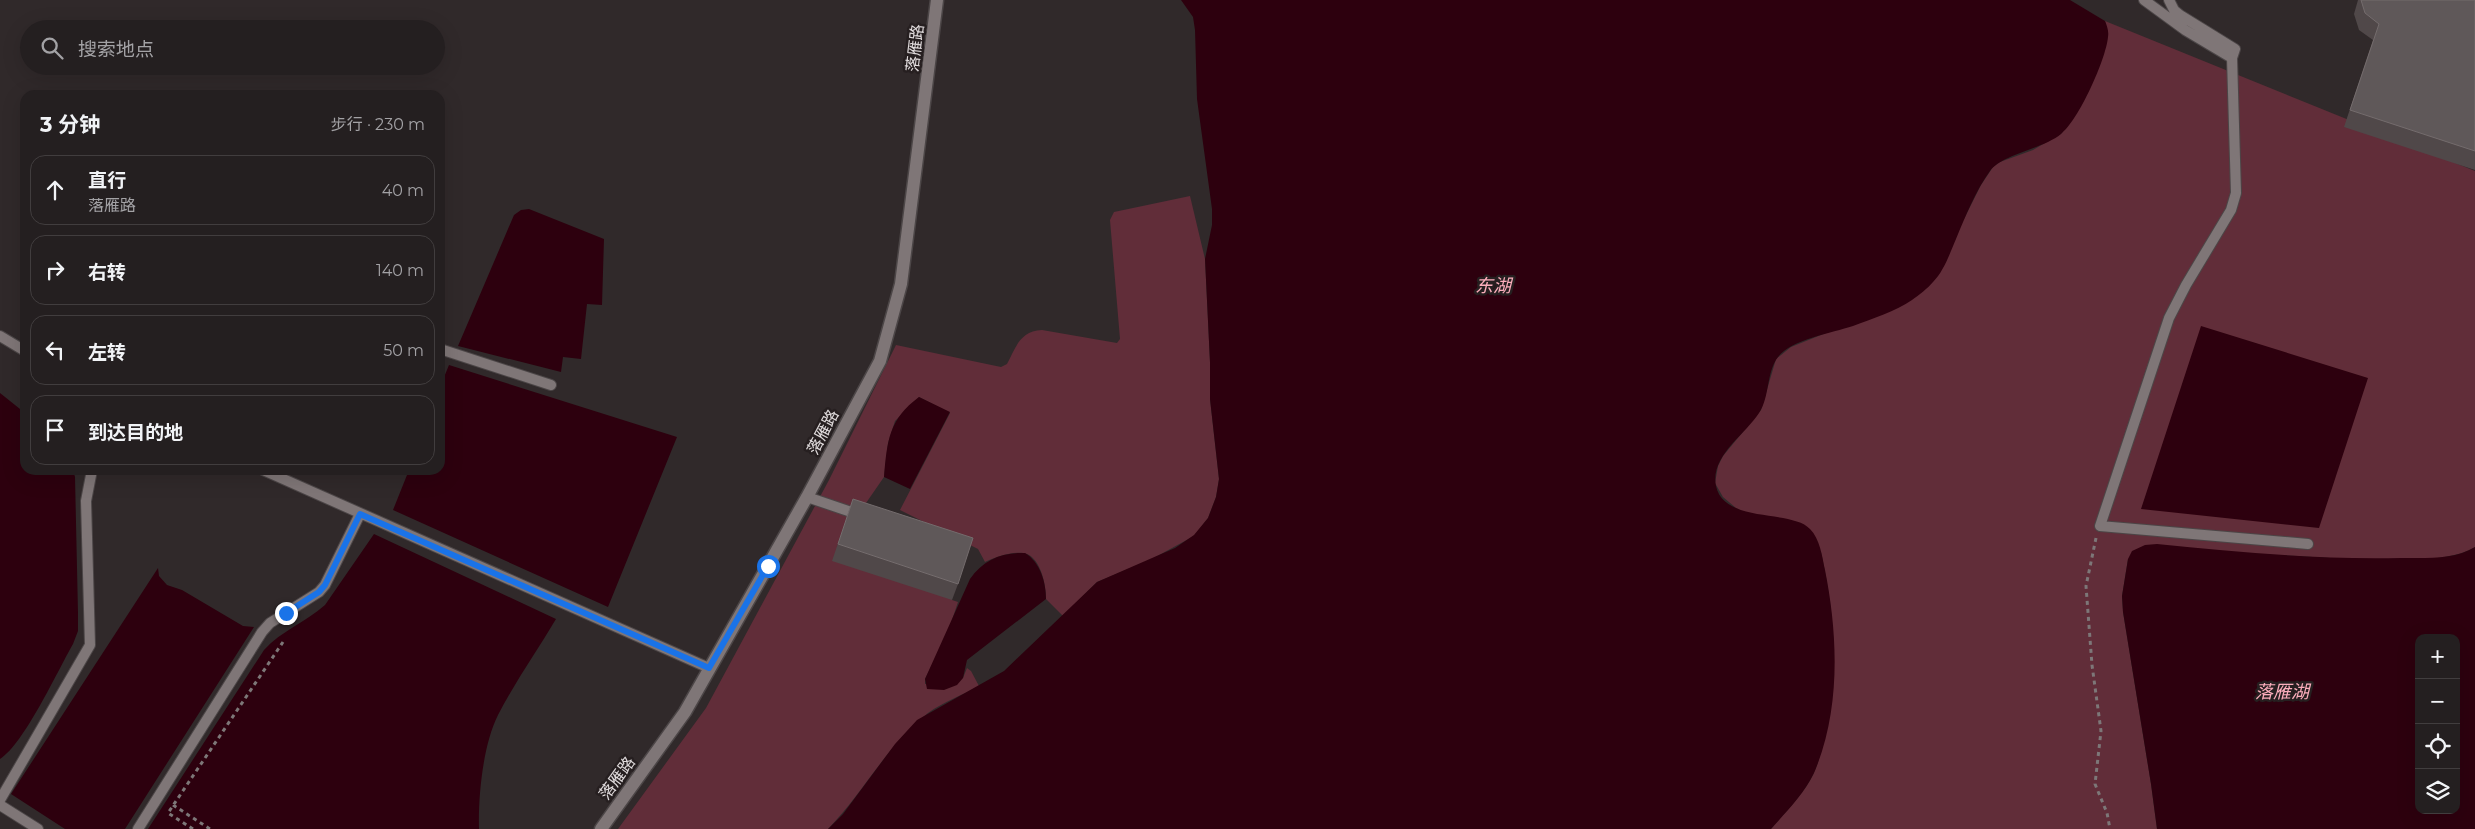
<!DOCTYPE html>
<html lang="zh">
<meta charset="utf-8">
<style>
body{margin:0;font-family:Montserrat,"Noto Sans SC",sans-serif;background:#2c2729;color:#f1f3f6}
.controls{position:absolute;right:15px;bottom:15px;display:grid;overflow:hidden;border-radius:10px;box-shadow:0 5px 20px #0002}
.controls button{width:45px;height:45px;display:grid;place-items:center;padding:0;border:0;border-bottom:1px solid #413d3e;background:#241f20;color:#f1f3f6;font:25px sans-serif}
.stop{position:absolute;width:15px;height:15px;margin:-11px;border:4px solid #1a73e8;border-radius:50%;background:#fff}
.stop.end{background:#1a73e8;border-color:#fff;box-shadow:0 1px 5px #0008}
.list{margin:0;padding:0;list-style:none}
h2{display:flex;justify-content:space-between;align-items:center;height:65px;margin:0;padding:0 20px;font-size:21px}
h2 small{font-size:16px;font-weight:400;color:#a3a2a5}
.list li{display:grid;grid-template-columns:32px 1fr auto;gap:15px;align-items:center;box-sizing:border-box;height:70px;margin:0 10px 10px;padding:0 10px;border:1px solid #413d3e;border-radius:15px}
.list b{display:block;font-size:19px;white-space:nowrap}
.list p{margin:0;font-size:16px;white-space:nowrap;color:#a3a2a5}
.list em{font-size:16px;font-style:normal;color:#a3a2a5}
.icon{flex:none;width:28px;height:28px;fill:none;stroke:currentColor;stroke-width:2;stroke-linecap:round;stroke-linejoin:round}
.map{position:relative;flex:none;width:2475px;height:829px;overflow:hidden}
.search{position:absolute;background:#241f20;box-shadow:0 5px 20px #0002;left:20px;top:20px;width:425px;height:55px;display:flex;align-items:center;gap:12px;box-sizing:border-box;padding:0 18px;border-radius:28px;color:#a3a2a5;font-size:19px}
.panel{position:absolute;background:#241f20;box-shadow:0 5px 20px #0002;left:20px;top:90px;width:425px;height:385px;border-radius:15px}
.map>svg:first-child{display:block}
.green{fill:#612d39}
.water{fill:#2d000e;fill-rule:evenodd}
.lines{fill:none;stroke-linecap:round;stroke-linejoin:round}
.service-casing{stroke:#4c4647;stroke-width:12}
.tertiary-casing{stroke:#4c4647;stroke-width:15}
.path{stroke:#7d7778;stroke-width:3;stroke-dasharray:4 4;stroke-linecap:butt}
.service{stroke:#7f7677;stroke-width:10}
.tertiary{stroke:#7f7677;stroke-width:12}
.wall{fill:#504849}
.building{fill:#5f5859;stroke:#746c6d}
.route{stroke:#1a73e8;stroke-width:6}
.labels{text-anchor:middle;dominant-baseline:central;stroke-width:5;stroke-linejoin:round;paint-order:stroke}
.street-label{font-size:16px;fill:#e0dbdc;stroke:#261f20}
.water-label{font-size:18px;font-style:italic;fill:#fcaebc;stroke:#261f20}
</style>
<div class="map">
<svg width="2475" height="829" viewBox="0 0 2475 829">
<rect width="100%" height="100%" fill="#30292a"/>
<path class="green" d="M2105,21L2475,171V547C2438,571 2316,555 2268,555C2222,556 2175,558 2128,559L2122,596L2123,612L2151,784L2157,829H1771C1785,812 1803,795 1813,775C1819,762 1822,748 1825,734C1840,672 1834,613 1821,552L1736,508L1723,497L1715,483L1718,466L1723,456L1761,410L1776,359L1791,347L1826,333L1964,219L1981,185L1993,167L2000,162L2033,150L2062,133L2108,35Z
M1190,196L1205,259L1210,362V399L1219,479L1216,497L1208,518L1194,536L1150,560L1097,582L1063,616L1046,599C1046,585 1041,560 1027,554C1016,550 995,557 985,562L978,549L900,510L950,413L919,397L895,421L888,443L884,477L855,519L952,600L958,602L948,632L925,679V684L963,678L967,668L971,671L979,686C963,695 943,702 928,713C887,745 864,792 828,829H618L706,708L829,480L896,345L1001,367L1007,364C1016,347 1020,331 1042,330L1117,343L1120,339L1110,220L1114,212Z"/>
<path class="water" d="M1181,0H2070L2105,21C2107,26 2109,31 2108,37C2106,59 2079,120 2061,134C2043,149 2002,154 1990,171C1975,192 1966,215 1956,239C1950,253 1944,271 1933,282C1928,288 1919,295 1912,300C1896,311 1872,319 1853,326C1832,333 1792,339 1778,357C1766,373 1770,397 1759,413C1745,435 1710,456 1716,486C1724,524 1792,509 1810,529C1820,539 1822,556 1825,570C1838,635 1841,710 1814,773C1804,794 1786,812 1771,829H828L843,814L895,744L917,720L1004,671L1097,582L1175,548L1194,535L1208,518L1216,497L1219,479L1210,399V362L1205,259L1212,225V209L1197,99L1195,30L1193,17Z
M529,209L604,239L602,305L587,304L581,359L563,357L561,372L458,346L514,215L521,210Z
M2201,326L2368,378L2319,528L2141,509Z
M449,365L677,437L608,607L393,510L409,470H440V387Z
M0,393L25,413V470H73L75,477L78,613V631L73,644C57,672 24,744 0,759Z
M919,397L950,412L910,489L884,477C887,441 889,419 919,397Z
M374,534L556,619C537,651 515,682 498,715C483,745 478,796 479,829H148L264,650C281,631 306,622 325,605Z
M2157,544C2238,552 2319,560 2401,558C2424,558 2454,560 2475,547V829H2157L2151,784L2123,612L2122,596L2128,559L2132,551L2145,545ZM2419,638H2456V810H2419Z
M1025,553C1040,562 1046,582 1046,599L967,660L963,678L957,685L944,690L927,689L925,679L970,579C983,560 1002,552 1025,553Z
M158,568L159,576L167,585L182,590L243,626L254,627L125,829H65L11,794Z"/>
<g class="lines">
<g class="service-casing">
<path id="service" d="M2144,0L2185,30L2232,58L2236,193L2231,210L2186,285L2169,318L2100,526L2308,544
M2169,0L2174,10L2180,15L2235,49L2232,58
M0,336L25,351
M440,349L551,385
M263,470L709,668
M807,497L860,515
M0,800L90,645L86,501L92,470
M0,805L38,829
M138,829L262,632L270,623L319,592L325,585L360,514"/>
</g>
<g class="tertiary-casing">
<path id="tertiary" d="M601,829L685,712L807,497L880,361L901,284L937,0"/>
</g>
<path class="path" d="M2096,538L2086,586L2092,665L2101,731L2095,784L2107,813L2110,829
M173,805L210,829
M193,829L168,813L283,642"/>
<use href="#service" class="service"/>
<use href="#tertiary" class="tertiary"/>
</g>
<path class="wall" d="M2358,0H2475V170L2344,127L2373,40L2359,30L2354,14Z
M853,499L958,584L952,600L832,561Z"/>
<path class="building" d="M2361,0H2475V151L2350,110L2379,24L2365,13Z
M853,499L973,538L958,584L838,544Z"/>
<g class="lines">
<path class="route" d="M286,613L319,592L325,585L360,514L709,668L768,566"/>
</g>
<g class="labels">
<g class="street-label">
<text transform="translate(915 48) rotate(-83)">落雁路</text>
<text transform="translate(823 432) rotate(-62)">落雁路</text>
<text transform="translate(617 778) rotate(-54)">落雁路</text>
</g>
<g class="water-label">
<text x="1493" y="286">东湖</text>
<text x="2282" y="692">落雁湖</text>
</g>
</g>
</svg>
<div class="controls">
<button>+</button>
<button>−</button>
<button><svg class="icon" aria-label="locate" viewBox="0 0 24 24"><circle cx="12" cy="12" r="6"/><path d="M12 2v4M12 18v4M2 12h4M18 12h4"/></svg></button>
<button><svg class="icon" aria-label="layers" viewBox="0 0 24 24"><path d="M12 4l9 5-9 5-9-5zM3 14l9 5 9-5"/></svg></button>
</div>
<div class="stop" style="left:768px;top:566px"></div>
<div class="stop end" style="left:286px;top:613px"></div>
<div class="search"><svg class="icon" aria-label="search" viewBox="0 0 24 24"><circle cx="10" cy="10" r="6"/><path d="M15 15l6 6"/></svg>搜索地点</div>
<section class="panel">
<h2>3 分钟<small>步行 · 230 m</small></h2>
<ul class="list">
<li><svg class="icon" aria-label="ahead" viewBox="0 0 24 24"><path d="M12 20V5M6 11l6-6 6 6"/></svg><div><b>直行</b><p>落雁路</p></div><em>40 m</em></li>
<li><svg class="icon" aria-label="right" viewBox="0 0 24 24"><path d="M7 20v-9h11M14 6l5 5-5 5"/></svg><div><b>右转</b></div><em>140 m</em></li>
<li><svg class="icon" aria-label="left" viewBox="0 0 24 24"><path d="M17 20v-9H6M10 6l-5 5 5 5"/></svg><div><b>左转</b></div><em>50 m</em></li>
<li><svg class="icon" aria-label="arrive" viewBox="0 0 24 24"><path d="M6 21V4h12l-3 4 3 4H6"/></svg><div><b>到达目的地</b></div></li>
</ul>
</section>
</div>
